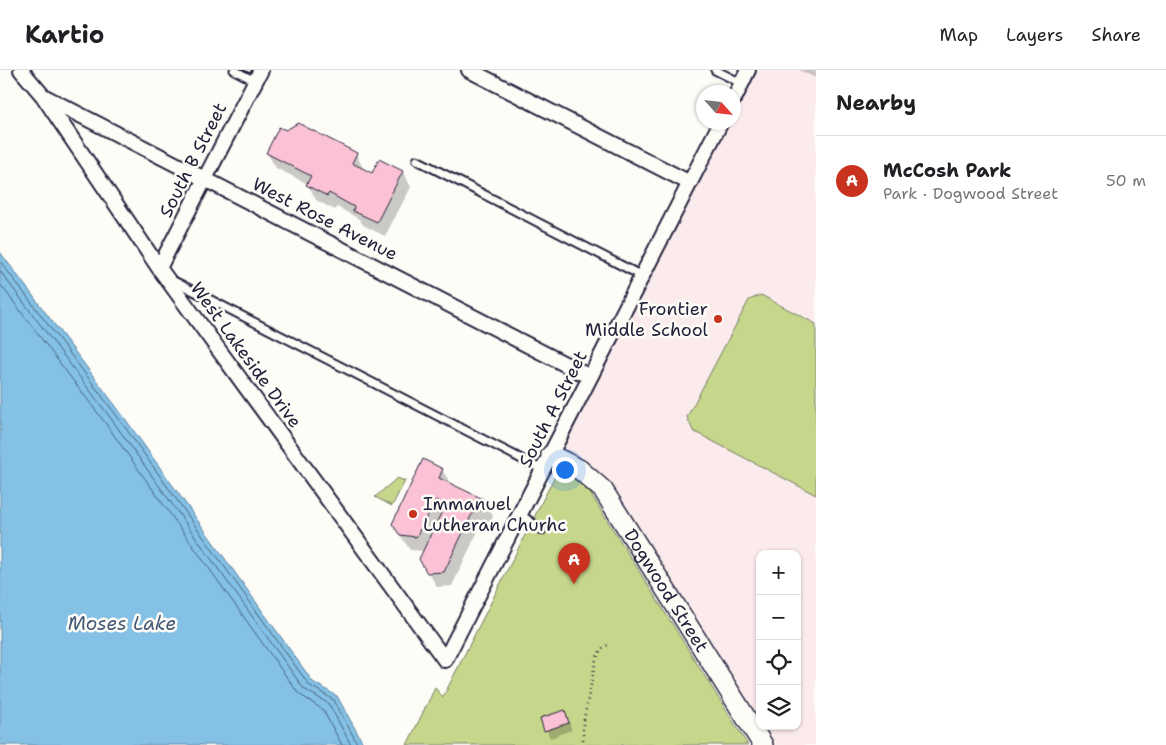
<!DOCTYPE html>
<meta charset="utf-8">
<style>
body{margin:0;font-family:"Shantell Sans",sans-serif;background:#f2f2f2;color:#202124}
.controls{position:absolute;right:15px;bottom:15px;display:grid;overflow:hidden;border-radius:10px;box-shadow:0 1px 4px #0004}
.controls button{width:45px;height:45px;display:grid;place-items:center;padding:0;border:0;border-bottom:1px solid #e0e0e0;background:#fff;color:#202124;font:25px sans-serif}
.compass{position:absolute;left:696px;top:15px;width:45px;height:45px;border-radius:50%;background:#fff;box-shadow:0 1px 4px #0004;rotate:117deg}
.you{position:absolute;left:564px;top:399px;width:18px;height:18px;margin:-12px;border:4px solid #fff;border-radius:50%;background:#1a73e8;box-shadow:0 0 0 8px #1a73e833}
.badge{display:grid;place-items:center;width:32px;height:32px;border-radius:50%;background:#c8321e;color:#fff;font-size:16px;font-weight:700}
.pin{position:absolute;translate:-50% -41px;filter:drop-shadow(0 1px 2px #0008)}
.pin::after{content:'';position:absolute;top:26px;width:18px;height:15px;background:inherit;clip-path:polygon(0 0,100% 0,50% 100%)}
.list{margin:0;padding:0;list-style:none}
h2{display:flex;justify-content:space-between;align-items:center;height:65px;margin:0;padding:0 20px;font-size:21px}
h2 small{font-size:16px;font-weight:400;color:#757577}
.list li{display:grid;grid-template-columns:32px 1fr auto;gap:15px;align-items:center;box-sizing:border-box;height:90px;padding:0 20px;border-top:1px solid #e0e0e0}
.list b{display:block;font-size:19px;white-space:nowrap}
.list p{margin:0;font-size:16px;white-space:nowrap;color:#757577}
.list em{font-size:16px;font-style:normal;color:#757577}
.icon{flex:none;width:28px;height:28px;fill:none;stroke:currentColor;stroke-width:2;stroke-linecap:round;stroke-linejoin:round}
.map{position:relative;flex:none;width:816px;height:675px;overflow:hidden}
header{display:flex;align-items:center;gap:30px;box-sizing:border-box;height:70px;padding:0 25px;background:#fff;border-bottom:1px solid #e0e0e0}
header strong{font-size:24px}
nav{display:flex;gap:28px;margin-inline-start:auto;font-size:18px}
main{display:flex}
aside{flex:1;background:#fff}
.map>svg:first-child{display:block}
.built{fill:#fcebed;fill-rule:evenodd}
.green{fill:#c6d68b;stroke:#747c63}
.water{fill:#84c1e4;stroke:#5d81a0}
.shadow{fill:#0003}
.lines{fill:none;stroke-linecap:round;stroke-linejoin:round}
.shore{stroke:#49627f;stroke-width:1}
.building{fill:#fbc2d6;stroke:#22223b}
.lane-casing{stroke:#22223b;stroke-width:11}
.street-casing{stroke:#22223b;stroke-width:18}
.secondary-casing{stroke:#22223b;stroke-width:22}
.path{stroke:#22223b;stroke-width:2.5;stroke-dasharray:1 4;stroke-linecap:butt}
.lane{stroke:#fdfcf7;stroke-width:7}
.street{stroke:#fdfcf7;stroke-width:14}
.secondary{stroke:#fdfcf7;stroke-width:19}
.poi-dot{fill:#c8321e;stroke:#fdfcf7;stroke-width:2}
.labels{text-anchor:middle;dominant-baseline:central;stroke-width:5;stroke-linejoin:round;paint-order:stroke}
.street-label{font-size:18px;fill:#22223b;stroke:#fdfcf7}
.poi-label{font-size:18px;fill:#22223b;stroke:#fdfcf7;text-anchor:end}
.water-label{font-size:19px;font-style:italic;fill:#445a76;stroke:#fdfcf7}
</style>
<header>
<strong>Kartio</strong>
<nav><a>Map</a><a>Layers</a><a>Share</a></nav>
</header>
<main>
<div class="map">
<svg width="816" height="675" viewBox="0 0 816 675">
<rect width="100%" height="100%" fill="#fdfcf7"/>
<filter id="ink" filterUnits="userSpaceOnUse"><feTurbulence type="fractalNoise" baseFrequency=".02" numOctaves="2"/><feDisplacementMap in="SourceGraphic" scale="10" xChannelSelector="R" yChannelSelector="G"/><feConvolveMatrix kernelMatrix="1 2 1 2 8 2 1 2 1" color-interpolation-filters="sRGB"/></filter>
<g filter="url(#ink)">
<path class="built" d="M748,0H806L816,5V675H764L613,433L551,385L721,53L734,52V29ZM760,484H797V656H760Z"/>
<path class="green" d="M761,225L816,254V425L693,361L687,347L749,230Z
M557,402L582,410L748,675H407L435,618L443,627Z
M397,408L405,411L392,436L375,427Z"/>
<path class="water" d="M0,182L121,343L313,612L337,626L364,675H0Z"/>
<path class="shadow" d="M799,0H816V8Z
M267,83L356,84L364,100L373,105L380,90L403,102L411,117L385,166L363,155L359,149L337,137L335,140L316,130L308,114L276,98Z
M442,400L451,414L484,431L493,446L490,454L487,451L478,461L452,516L437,517L421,489L424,481L410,480L393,454Z
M565,642L572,660L550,668L542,648Z"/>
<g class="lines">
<path class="shore" d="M0,191L117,346L309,615L334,630L358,675
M0,201L112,350L304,619L329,634L351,675
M0,214L106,354L298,623L323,640L342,675"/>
</g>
<path class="building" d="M298,53L357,83L352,93L372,103L379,89L403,101L377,152L353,141L354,137L329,123L327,126L306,115L311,106L266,83L279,57L286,60Z
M423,389L443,399L439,408L485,430L482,441L478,438L471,446L444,502L427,503L419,489L445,435L436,430L416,467L400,465L392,454Z
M565,640L569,653L544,661L540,648Z"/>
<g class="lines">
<g class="lane-casing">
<path id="lane" d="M234,0L255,11
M715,0L741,13
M417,90L642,206
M172,210L543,400
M520,444L542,460"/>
</g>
<g class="street-casing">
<path id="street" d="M21,0L43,26L159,198L445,590L721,52
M469,0L690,113
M43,26L590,307
M734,29L748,0
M159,198L261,0"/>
</g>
<g class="secondary-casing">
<g id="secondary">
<path id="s1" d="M551,385L579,399L603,420L763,675"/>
</g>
</g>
<path class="path" d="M583,675V654L596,589L601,579L608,575"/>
<use href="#lane" class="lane"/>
<use href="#street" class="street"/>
<use href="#secondary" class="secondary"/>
</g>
</g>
<g class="poi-dot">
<circle cx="718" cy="249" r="5"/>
<circle cx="413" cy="444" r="5"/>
</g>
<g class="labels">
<g class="street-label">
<text transform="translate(193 90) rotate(-63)">South B Street</text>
<text transform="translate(325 149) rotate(27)">West Rose Avenue</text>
<text transform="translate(246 285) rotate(54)">West Lakeside Drive</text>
<text transform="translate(553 339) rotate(-63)">South A Street</text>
<text stroke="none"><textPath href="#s1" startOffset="182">Dogwood Street</textPath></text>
</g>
<g class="poi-label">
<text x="708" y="239">Frontier<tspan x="708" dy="21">Middle School</tspan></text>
<text x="423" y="434" text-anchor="start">Immanuel<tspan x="423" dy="21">Lutheran Churhc</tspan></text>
</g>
<g class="water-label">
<text x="122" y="553">Moses Lake</text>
</g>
</g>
</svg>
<div class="controls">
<button>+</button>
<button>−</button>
<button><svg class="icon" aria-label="locate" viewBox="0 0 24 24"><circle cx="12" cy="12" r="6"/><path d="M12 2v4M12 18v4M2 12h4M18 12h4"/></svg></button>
<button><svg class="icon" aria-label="layers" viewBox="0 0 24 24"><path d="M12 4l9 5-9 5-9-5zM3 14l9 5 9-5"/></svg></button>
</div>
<svg class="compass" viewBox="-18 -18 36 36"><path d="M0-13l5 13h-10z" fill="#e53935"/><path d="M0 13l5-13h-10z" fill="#757577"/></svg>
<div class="you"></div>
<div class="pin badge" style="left:574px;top:514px">A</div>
</div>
<aside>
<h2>Nearby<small></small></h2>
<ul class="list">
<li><span class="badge">A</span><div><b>McCosh Park</b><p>Park · Dogwood Street</p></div><em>50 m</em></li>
</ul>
</aside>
</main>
